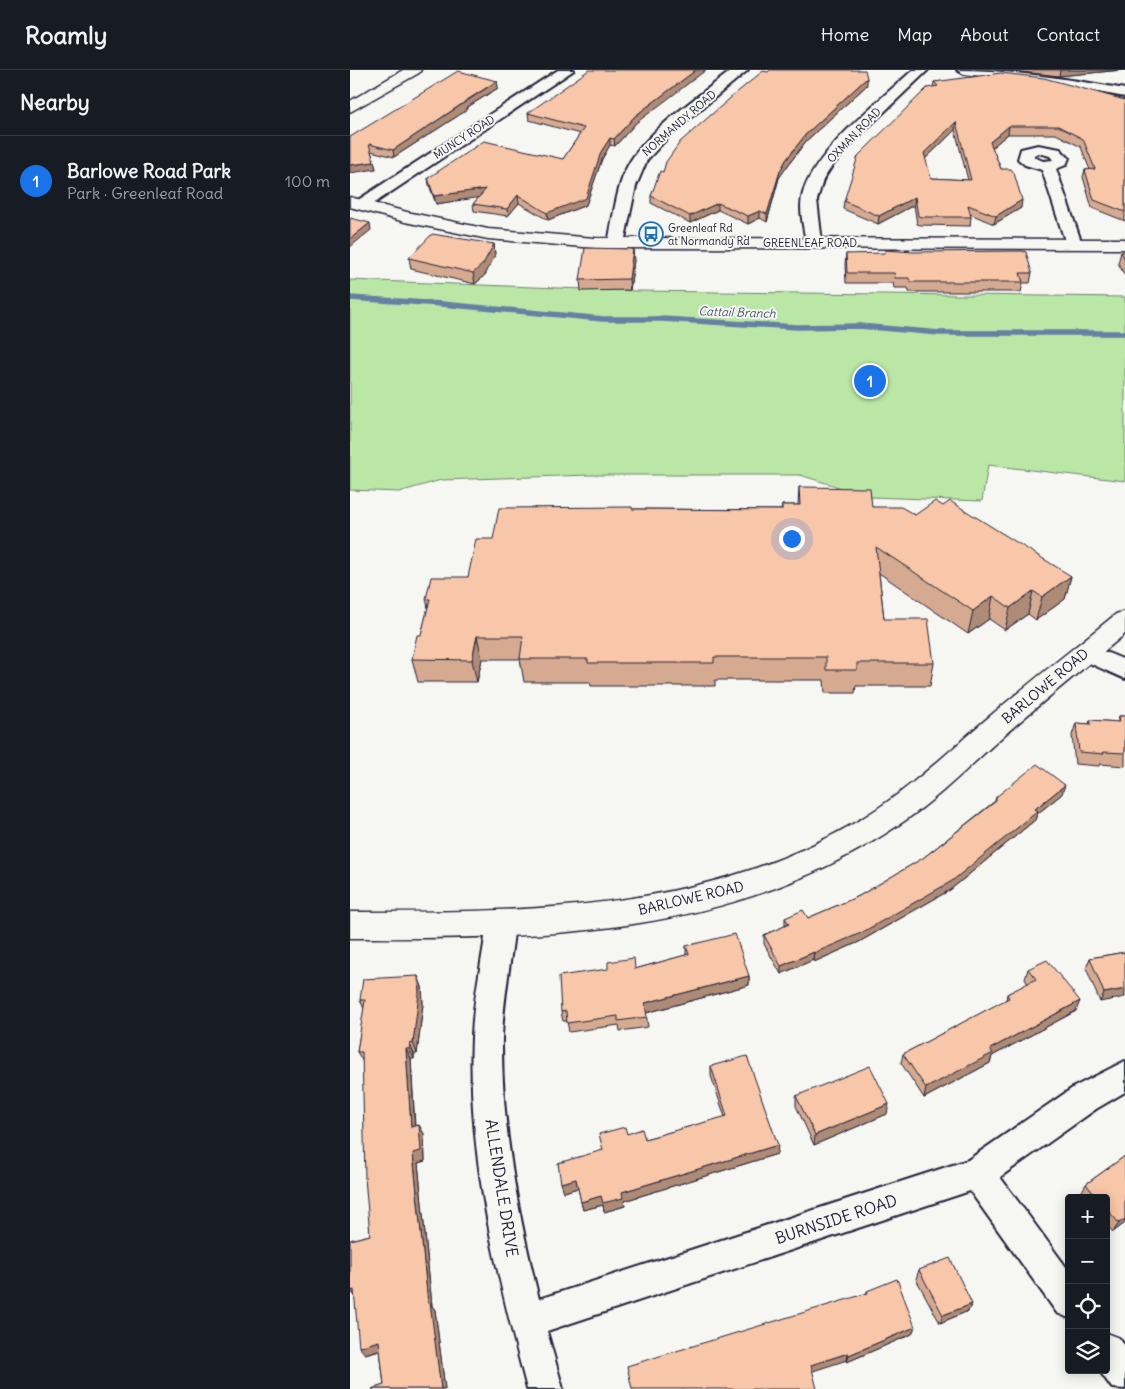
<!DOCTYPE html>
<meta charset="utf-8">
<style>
body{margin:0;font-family:Delius,sans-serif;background:#20242c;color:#f1f3f6}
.controls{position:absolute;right:15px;bottom:15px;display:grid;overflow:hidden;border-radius:5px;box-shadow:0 2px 12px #0003}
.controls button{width:45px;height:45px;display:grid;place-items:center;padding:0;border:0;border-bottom:1px solid #363941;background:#171b24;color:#f1f3f6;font:25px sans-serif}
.you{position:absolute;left:441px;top:468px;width:18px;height:18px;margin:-12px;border:4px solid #fff;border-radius:50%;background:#1a73e8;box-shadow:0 0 0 8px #1a73e833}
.badge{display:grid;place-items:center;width:32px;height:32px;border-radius:50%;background:#1a73e8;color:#fff;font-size:16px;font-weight:700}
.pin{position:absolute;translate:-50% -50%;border:2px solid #fff;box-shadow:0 1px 5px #0006}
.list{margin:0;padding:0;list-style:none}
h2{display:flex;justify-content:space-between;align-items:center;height:65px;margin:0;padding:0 20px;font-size:21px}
h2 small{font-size:16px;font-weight:400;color:#9ea1a6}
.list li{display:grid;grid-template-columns:32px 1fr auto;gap:15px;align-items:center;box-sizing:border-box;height:90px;padding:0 20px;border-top:1px solid #363941}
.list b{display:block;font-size:19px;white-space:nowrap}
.list p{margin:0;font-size:16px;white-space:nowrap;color:#9ea1a6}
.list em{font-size:16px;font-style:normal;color:#9ea1a6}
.icon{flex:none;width:28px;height:28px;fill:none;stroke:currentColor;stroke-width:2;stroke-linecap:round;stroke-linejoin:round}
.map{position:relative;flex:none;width:775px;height:1319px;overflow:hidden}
header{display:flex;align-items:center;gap:30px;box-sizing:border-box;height:70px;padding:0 25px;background:#171b24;border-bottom:1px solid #363941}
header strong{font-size:24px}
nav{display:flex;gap:28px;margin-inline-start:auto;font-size:18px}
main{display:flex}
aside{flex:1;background:#171b24}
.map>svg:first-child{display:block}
.green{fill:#bae7a5;stroke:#6e8470}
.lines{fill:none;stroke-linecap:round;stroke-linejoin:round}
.stream{stroke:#6281a4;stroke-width:5.5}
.street-casing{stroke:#22223b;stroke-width:4}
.secondary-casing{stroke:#22223b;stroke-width:3}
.primary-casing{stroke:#22223b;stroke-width:3}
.street{fill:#f6f6f2;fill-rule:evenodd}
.secondary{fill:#f6f6f2;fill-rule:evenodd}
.primary{fill:#f6f6f2;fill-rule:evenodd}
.wall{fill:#d5aa90;stroke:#22223b;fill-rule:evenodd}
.shaded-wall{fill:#ae8b76;stroke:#22223b}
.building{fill:#f8c6a8;stroke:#22223b;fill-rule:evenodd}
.labels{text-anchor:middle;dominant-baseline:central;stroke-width:4;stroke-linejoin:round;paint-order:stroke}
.far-street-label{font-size:11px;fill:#22223b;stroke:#f6f6f2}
.far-poi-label{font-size:11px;fill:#22223b;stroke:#f6f6f2;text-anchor:start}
.far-water-label{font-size:12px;font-style:italic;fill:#425270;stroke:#f6f6f2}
.street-label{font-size:14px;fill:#22223b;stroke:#f6f6f2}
.near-street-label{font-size:16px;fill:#22223b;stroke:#f6f6f2}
</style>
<header>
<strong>Roamly</strong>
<nav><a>Home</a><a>Map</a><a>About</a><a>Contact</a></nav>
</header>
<main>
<aside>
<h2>Nearby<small></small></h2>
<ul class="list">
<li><span class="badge">1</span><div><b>Barlowe Road Park</b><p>Park · Greenleaf Road</p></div><em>100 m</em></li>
</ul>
</aside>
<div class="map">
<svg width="775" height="1319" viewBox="0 0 775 1319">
<rect width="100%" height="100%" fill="#f6f6f2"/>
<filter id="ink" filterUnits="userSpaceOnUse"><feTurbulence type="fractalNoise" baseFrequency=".02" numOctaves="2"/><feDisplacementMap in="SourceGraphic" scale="10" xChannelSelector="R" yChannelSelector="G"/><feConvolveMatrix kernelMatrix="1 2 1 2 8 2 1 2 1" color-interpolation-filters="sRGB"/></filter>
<g filter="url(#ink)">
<path class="green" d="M0,210L287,221L775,227V411L638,395L632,431L521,427L450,405H240L91,410L49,422L0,420Z"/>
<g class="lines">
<path class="stream" d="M0,228L92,234L253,249H312L447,257L509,256L590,263H775"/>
<g class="street-casing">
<path id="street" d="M208,0H224L17,138H5L3,135L5,132Z
M382,0H398L321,64L297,90L286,116L274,173L272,177H260L258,173C263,149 266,121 276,99C292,64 352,24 382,0Z
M563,0H578L513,62L482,96L473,110L467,130L472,173L470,177H458L456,173C454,157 448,139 453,123C466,80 530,30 563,0Z
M607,0C664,0 719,9 775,19V27L721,17L614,4Z
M688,75L710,79L719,88L716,95L706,99L732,174L730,178H718L716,174L692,100L675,95L668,89L671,79ZM688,83L700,86L703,90L693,91L684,87V85Z
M736,574L775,590V609L728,588L724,582L728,576Z
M151,842L161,845L165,854C161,892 153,930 152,968C151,1056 168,1143 189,1229L618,1090L724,1017L775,991V1022L746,1039L650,1107L719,1201V1248L707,1243L620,1121L197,1261L213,1319H177C147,1204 117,1087 122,967C123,929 132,892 137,854L141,845Z
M756,1263L769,1268L775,1276V1319L762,1318L749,1300H756Z"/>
</g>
<g class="secondary-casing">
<path id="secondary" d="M0,127L57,142L138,159L245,168L775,169V179L245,178L138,169L55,152L0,137Z
M775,541V564C734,598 692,632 652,667C619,697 589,727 553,752C385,867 195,869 0,868V842C172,842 348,843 501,755C551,727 590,689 633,652C676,615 722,580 766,544Z"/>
</g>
<g class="primary-casing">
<path id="primary" d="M53,0H71L69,3L0,42V31Z"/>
</g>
<use href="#street" class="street"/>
<use href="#secondary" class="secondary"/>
<use href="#primary" class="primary"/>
</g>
<path class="wall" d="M653,0H772L709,6Z
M147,11L148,18L116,38L117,40L44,87L21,81L26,99L0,67Z
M584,12L775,30V151L742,138L733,107L735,100H740L731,77L706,64H658L642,77L651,99L671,138L644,154L620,144L621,147L620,156L570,155L567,154L564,135L528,154L493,139L494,131L495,130V128L583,17ZM605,60L618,110L581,108L575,89Z
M517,15L456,71L436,98L429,108L417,152L410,148L398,154L368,140L340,153L301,133V126L313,102Z
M178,43L286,53L265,76L260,75L252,89L236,135L198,150L169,133L158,146L124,141L123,134L129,127L86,134L79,115L78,108L213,89L230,64L179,50Z
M144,174L145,185L135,205L125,214L61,199L59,188Z
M771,182H775V206L768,193Z
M496,184L682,203L680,213H673L671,222H559L558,218H544L543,213H496L495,194Z
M284,190L280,220L231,221L230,210Z
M449,417L522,437L565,445L721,506L715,529L686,550L678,544L655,560L639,549L618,564L529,503L534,549L584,593L580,616H506L505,623H475L474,610H365V616H241L240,612H174L170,589H132L127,612H68L62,589L71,565L78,538L76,529L118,507L143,469L282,439L431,440L432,435H448Z
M769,646H775V696L750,694L749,696L725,694L722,665L726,653L739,654L740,650L767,652Z
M712,724L687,744L685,750L600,820L509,872L464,892L463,890L431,904L414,874V865L435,856V848H458L509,826L573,788L645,731L646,727Z
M336,876L399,906V915L296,943L298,957L270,961L269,955L219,962L217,951H213L211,942L285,899L336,885Z
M775,882L750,932L736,898L740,888Z
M678,899L726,941L642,986L640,993L574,1028L551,993L553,984L656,930L657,924L678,914L675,909Z
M68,906L72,917L73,934L67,984H64V989H61L65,1056L69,1055L74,1064L75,1091L68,1093L82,1236L85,1240L95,1319H22L34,1315L30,1280L15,1284L5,1226L2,1222L0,1223V1170L20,1165L13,992L7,982L14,939L10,930Z
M361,996L427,1084L274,1131L275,1136L254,1142L253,1135L233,1140L228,1118L214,1122L253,1080L277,1064L295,1069L375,1047L361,1006Z
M446,1026L537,1044L464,1075L446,1036Z
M775,1086V1153L763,1162L756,1154V1128H735L731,1123L736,1114Z
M569,1200L618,1241L590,1253L566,1209Z
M517,1221L562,1264L497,1292V1290L282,1319L517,1223Z"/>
<path class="shaded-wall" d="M346,0H356L286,53L265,76L264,69L285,46Z
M710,0H772L709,6Z
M517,8V15L456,71L436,98L429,108L417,152V144L430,101L436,90L456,64Z
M147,11L148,18L116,38L117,40L44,87L43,80Z
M606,52L605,60L573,91L574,83Z
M659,56L658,64L639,80L640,72Z
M260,68V75L252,89L236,135L198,150L197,143L251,82Z
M24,92L26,99L0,103V95Z
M136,119L138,126L86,134L84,126Z
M168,125L169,133L158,146L157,139Z
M565,127L564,135L528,154L529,146Z
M672,130L671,138L644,154L646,146Z
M368,133V140L340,153V146Z
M410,141V148L398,154V146Z
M20,153L21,160L0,177V169Z
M144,174L145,185L135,205L125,214L123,203Z
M283,179L284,190L280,220L279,209Z
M721,506L715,529L686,550L692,527Z
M683,521L678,544L655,560L660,538Z
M643,526L639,549L618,564L623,541Z
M127,566L132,589L127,612L122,590Z
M715,715L712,724L687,744L685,750L600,820L509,872L464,892V883L685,739Z
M464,882L463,890L431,904V896Z
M68,906L72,917L73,934L67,984L63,973Z
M399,906V915L296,943L295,933Z
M775,919V927L750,932L754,923Z
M730,931L726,941L642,986L640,993L574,1028L576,1018L640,979Z
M60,974L64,984V989L59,979Z
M56,979L61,989L65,1066L61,1057Z
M539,1034L537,1044L464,1075L465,1065Z
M69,1055L74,1064L75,1091L68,1093L82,1236L85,1240L95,1319H91L78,1233L63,1083Z
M428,1075L427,1084L274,1131L275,1136L254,1142L253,1135L233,1140L231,1132L251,1126L272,1122Z
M226,1109L228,1118L214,1122L211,1113Z
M775,1149V1153L763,1162L769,1153Z
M0,1213H1L5,1221L7,1229L2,1222L0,1223Z
M622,1234L618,1241L590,1253L593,1245Z
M565,1257L562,1264L497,1292L499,1285Z
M29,1271L35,1278L15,1284L9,1277Z
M498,1283L497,1290L460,1302L461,1295Z"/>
<path class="building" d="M239,0H346L285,46L264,69L260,68L251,82L236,128L197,143L168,125L157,139L123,134L136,119L84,126L78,108L134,71L213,89L234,58L178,43Z
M420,0H515L517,8L456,64L436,90L430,101L417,144L410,141L398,146L368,133L340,146L301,126L310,101L313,102L316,92L330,72L385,24L413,1L418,2Z
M108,1L147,11L114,32H115L43,80L19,74L24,92L0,95V67Z
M651,3L694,8L775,30V142L744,130L735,100L745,99L733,69L708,56H659L640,72L651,99H661L664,103L672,130L646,146L618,135L621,147H571L568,146L565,127L529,146L494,131L497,129L495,128L508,86L577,18L588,16L584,12ZM606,52L621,110L581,108L574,83Z
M0,148L20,153L0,169Z
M82,164L144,174L133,194L123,203L59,188Z
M235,178L283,179L279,209L230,210Z
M535,180L563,182L672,181L676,182L682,203H670L673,212H560L559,208H545L544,203H497L496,184L534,183Z
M771,182H775V189Z
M449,417L520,418L522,437H551L565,445L585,431L593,436L600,431L721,506L692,527L683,521L660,538L643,526L623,541L526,477L534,549H578L584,593H507V600H476V587H364V593H238V589H170L173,566H127L122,590L62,589L67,565H71L80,529H76L81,507H118L126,469H143L149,438L282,437V439L432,440V435H450Z
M769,646H775V683L753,682L754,684L729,682L726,653L741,654L740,650L770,652Z
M687,694L715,715L685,739L688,741L602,811L511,863L464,883V882L431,896L414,865L439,854L435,848L453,840L458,848L509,826L573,788L646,731V727Z
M385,864L399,906L295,933L297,947L268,951V946L217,953L216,941L211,942L209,906L258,899V892L284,888L285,899L339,884L336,876Z
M775,882V919L754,923L740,888Z
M697,890L730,931L640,979L643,983L576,1018L553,984L659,928L657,924L686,909L678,899Z
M68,906L69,924L63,973L60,974L59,979H56L61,1057L69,1055L71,1081L63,1083L78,1233L80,1232L91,1319H22L34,1315L29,1271L9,1277L4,1220L1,1221V1213H0V1170L20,1165L15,1108L12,982H7L15,930H10L13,909Z
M397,986L428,1075L272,1122L273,1128L253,1133L251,1126L231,1132L226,1109L211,1113L208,1093L253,1080L249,1064L275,1057L277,1064L292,1059L295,1069L377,1046L361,996Z
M520,996L539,1034L465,1065L446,1026Z
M775,1086V1149L769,1153L756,1138V1128H747L736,1114Z
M600,1188L622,1234L593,1245L569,1200Z
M547,1209L565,1257L499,1285L498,1283L461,1295L467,1319H282L277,1296L518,1223L517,1221Z"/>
</g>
<defs>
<g id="bus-ring" transform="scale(1.25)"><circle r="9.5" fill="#f6f6f2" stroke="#1f6fb2" stroke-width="1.5"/><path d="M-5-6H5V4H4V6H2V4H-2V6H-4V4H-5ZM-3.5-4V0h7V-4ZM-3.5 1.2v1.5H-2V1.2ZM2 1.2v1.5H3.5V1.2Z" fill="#1f6fb2"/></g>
</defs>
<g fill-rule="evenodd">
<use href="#bus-ring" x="301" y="164"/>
</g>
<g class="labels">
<g class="far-street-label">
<text transform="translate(329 53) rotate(-41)">NORMANDY ROAD</text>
<text transform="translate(504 65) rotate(-46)">OXMAN ROAD</text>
<text transform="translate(114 67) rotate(-33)">MUNCY ROAD</text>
<text x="460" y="173">GREENLEAF ROAD</text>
</g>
<g class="far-poi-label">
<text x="318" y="158">Greenleaf Rd<tspan x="318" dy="13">at Normandy Rd</tspan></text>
</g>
<g class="far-water-label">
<text transform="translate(387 242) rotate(2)">Cattail Branch</text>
</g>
<g class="street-label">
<text transform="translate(695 616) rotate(-40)">BARLOWE ROAD</text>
<text transform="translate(341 828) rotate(-13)">BARLOWE ROAD</text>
</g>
<g class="near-street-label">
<text transform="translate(152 1118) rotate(81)">ALLENDALE DRIVE</text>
<text transform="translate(486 1149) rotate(-18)">BURNSIDE ROAD</text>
</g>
</g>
</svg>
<div class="controls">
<button>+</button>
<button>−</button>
<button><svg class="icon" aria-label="locate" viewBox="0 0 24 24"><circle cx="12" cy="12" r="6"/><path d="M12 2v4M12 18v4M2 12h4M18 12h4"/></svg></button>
<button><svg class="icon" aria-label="layers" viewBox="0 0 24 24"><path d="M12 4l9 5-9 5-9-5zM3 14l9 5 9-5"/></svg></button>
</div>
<div class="you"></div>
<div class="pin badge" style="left:520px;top:311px">1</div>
</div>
</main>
